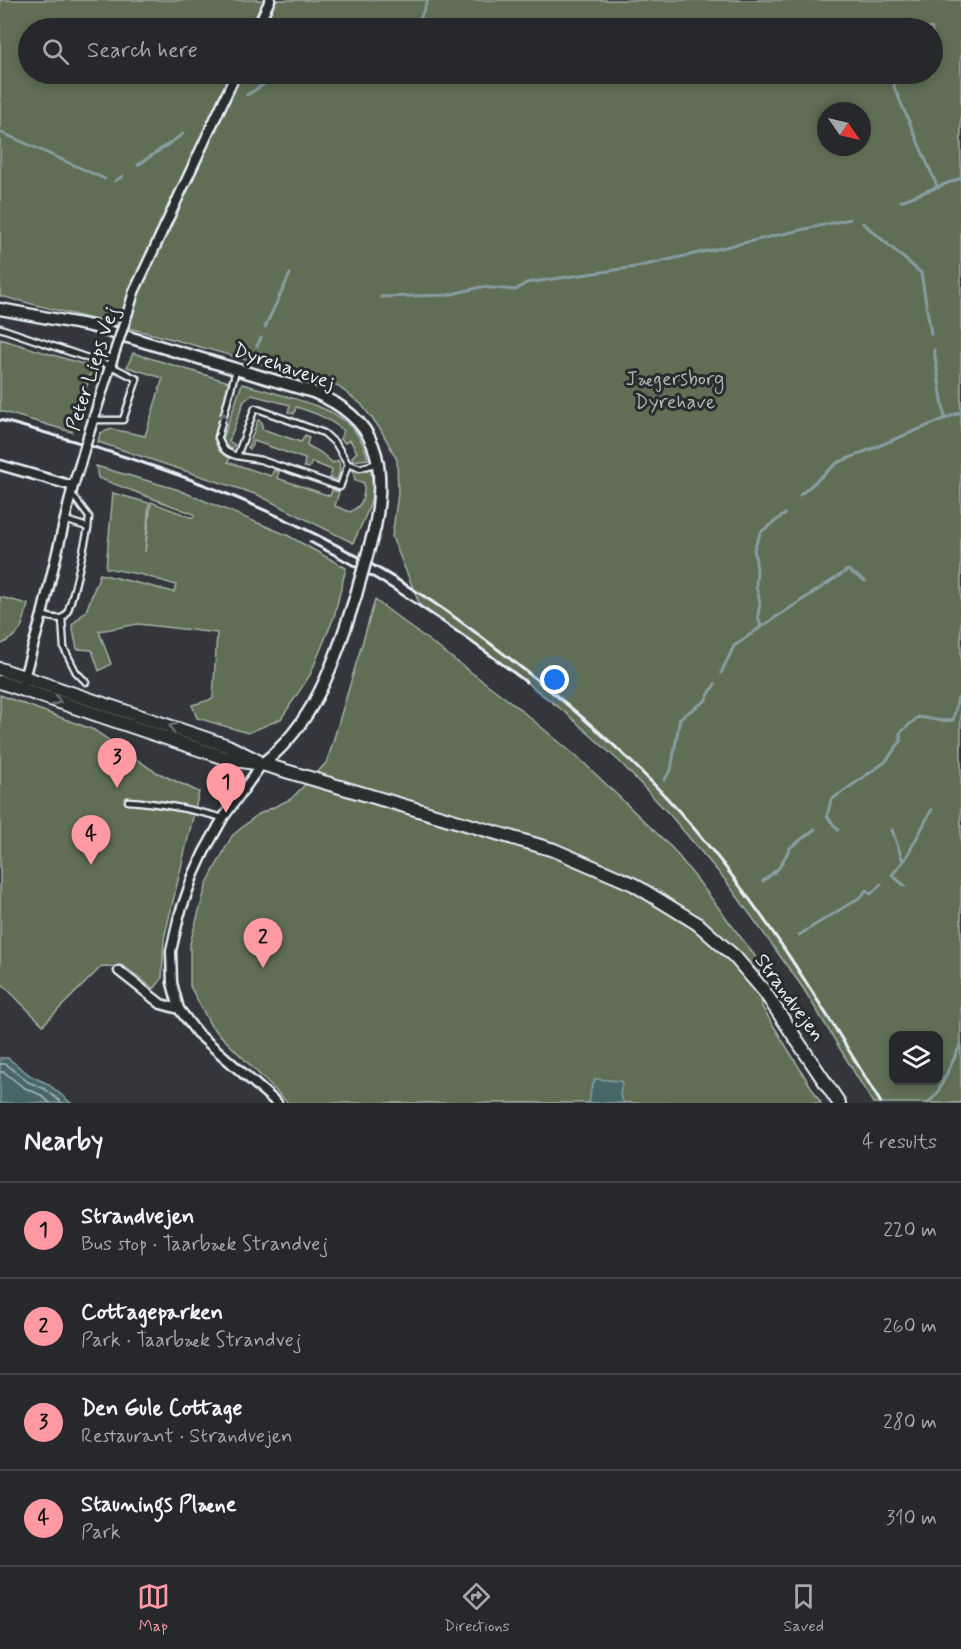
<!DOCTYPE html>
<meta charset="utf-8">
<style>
body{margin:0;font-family:Mynerve,sans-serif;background:#333438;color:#f1f3f6}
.controls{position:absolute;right:18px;bottom:18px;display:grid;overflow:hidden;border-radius:12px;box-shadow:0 3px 9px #0003}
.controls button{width:54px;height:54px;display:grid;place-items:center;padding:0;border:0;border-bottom:2px solid #434448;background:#27282c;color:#f1f3f6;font:30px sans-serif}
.compass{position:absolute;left:817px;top:102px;width:54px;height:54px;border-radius:50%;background:#27282c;box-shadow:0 3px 9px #0003;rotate:124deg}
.you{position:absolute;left:555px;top:680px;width:21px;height:21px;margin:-15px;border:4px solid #fff;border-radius:50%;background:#1a73e8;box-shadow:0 0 0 9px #1a73e833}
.badge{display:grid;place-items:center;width:39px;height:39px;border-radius:50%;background:#ff9aa2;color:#111;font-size:20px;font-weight:700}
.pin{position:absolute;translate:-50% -50px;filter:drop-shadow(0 2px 3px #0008)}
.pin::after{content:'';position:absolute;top:32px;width:21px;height:18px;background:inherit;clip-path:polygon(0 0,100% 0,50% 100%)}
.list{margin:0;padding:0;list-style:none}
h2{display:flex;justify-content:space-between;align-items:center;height:78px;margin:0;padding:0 24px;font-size:26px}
h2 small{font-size:20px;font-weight:400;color:#a4a6a9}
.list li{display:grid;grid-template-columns:39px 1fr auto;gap:18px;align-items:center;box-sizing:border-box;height:96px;padding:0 24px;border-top:2px solid #434448}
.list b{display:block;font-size:22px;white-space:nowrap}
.list p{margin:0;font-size:20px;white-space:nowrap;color:#a4a6a9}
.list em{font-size:20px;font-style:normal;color:#a4a6a9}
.icon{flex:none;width:33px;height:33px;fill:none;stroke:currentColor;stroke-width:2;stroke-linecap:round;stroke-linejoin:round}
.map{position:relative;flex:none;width:961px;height:1103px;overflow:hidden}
.search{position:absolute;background:#27282c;box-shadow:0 3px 9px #0003;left:18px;right:18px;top:18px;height:66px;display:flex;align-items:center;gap:15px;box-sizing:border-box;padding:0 21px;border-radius:33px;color:#a4a6a9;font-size:22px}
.sheet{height:462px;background:#27282c}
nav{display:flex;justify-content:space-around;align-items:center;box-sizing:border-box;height:84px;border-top:2px solid #434448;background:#27282c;font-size:16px;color:#a4a6a9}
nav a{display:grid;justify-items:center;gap:3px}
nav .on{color:#ff9aa2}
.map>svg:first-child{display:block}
.green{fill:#606e56;stroke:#a4b0a7;stroke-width:1.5;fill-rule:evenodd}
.water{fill:#476668;stroke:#879ea2;stroke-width:1.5}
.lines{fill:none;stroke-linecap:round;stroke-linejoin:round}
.shore{stroke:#a8b9be;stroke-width:1.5}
.stream{stroke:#879ea2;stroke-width:3}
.service-casing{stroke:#e8f1f8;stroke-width:9}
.minor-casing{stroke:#e8f1f8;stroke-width:13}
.tertiary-casing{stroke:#e8f1f8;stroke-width:15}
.secondary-casing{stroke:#e8f1f8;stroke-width:16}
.service{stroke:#2a2d2e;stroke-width:4.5}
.minor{stroke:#2a2d2e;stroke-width:8}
.tertiary{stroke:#2a2d2e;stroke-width:10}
.secondary{stroke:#2a2d2e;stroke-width:12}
.rail{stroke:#e8f1f8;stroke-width:3}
.minor-bridge-casing{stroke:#e8f1f8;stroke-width:13;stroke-linecap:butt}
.tertiary-bridge-casing{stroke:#e8f1f8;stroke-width:15;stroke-linecap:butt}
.minor-bridge{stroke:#2a2d2e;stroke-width:8}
.tertiary-bridge{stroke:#2a2d2e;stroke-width:10}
.oneway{stroke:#6c7275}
.labels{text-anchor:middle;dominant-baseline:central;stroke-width:6;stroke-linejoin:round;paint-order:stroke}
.street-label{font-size:20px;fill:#e8f1f8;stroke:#2a2d2e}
.park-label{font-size:20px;fill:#abb6af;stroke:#2a2d2e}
</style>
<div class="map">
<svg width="961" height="1103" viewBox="0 0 961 1103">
<rect width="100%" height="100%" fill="#34363b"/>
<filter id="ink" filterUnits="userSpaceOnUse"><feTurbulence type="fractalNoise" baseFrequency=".0167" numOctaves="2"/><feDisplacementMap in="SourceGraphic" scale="12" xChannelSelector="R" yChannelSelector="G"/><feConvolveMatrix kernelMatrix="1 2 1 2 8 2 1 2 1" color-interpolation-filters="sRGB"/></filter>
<g filter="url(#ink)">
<path class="green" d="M0,0H961V1103H873L803,988L726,881L670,815L620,762L566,713L492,656L420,605L392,537L398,494L397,460L381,430L361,404L336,385L172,339L0,296ZM28,28H932V74H28ZM826,111H862V147H826ZM894,1036H938V1080H894Z
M0,339L93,367L72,432L0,411Z
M133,353L229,382L214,439L219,451L230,458L228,462L271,476L274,470L279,472L277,478L330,496L332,490L339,492L335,506L350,512C364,505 364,497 364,483L355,480L353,471L370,469C379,495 364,519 353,543L258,495L98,442L100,433L112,429L145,436L163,378L127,367Z
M242,384C258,388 275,393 292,398C328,409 358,418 368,459L353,461L352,457L357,452L350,440L345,443L340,438L344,431C328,418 316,413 296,407L294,414L288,412L290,405L252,395L244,401L229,441L235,445L232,449L225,446L223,438Z
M258,420L262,422V429L301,442L305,435L309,437L307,445L320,452L333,463L338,460C341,466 340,473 337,480L330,478L332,470L312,462L309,468L304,467L305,459L254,441L250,449L248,447Z
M96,466L176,489L287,535L346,568L334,617L310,675L281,719L248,733L197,718L192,705L213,699L217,633L138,624L99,631L111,664L99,671L92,650L77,649L72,625L86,611L100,574L174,592L176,585L143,575L106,568L113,493L149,503L145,552L151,502L193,518L194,514L98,478Z
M0,597L28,604C22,628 23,633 0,645Z
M375,600L516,706L583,762L672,848L696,878L755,956L760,971L762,1007L821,1103H288L211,1026L190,986V943L207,883L232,836L257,815L291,799L327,762Z
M0,695L94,730L154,771L199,792L164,939L162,979L154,989L125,967L102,966L43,1025L0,982Z"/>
<path class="water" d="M0,1058H8L31,1076L48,1084L71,1103H0Z
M595,1079L620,1081L622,1083L620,1095L624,1103H589L591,1089Z"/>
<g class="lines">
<path class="shore" d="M0,1064H6L28,1082L45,1089L62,1103
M0,1072H4L23,1087L41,1095L50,1103"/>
<path class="stream" d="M416,28L428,0
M909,28L910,25
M897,74L894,87L938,188
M247,95L281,74
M0,132L105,179
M138,165L183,134
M115,181L123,176
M901,201L961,178
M863,223L921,273L931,334
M381,297L448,295L481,287L516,290L526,283L636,267L850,219
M265,327L290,274
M257,346L261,338
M934,350L945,419
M800,495L837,463L961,412
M761,627L848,570L865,581
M721,673L734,646L761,627L758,616L760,602L756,586L757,570L754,549L761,532L785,514
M664,780L671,770L680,718L705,701L715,684
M838,830L827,816L831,800L885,762L901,741L900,733L918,717L943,721L953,720L958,698L961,696
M892,830L903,861
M763,881L779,868L790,848L815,829
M905,886L892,875L906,858L932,809
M799,935L862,896L866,890L871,894L881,884
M928,1103L937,1094L961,1044"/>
<g class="service-casing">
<path id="service" d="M0,328L111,366L137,379L123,420H94
M236,370L218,437C223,450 224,452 237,456
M348,464L340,487L261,460L237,456L255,408L324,433L336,444L348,464L360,468L378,463
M71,493L89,517L88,529
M42,615C49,617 59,621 65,616C71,611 85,541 88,529L84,526L65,520
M62,618L64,648L76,672L86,682
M128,801C162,803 190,809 223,818"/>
</g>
<g class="minor-casing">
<path id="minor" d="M257,28L270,0
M128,312L134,292L236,74
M89,433L113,357
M0,465L73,486
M23,681L42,615L73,486L80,464
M262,764L223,818L204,852L193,876L179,916L171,951L172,983L179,1009L197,1033L277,1103
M119,971L161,1004L179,1009"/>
</g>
<g class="tertiary-casing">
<path id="tertiary" d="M0,309L91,326L313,392C378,419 387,462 375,527
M262,764C316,723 336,657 356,595"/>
</g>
<g class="secondary-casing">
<path id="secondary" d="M0,669L228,746L256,760
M0,682L228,759L262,764L554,850L633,884L698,924L735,957L764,991L839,1103"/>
</g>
<use href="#service" class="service"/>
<use href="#minor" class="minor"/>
<use href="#tertiary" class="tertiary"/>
<use href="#secondary" class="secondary"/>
<path class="rail" d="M0,420C72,440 145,461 215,489C287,518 360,554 425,597C462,621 498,649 532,676C584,717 633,760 677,809C757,898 819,1001 881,1103
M310,542C387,581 458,630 526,682"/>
<g class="minor-bridge-casing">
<path id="minor-bridge" d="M113,357L128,312
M80,464L89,433"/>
</g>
<g class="tertiary-bridge-casing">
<path id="tertiary-bridge" d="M356,595L375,527"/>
</g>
<use href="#minor-bridge" class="minor-bridge"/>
<use href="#tertiary-bridge" class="tertiary-bridge"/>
</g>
<defs><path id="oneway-chevron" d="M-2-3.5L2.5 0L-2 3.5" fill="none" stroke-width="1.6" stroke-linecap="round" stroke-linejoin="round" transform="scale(1.5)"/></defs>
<g class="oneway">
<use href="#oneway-chevron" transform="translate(223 417) rotate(-75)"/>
<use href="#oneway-chevron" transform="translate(57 701) rotate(19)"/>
<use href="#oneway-chevron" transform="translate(173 727) rotate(-161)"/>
</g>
</g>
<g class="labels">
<g class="street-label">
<text transform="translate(284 367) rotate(19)">Dyrehavevej</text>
<text transform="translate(93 369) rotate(-72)">Peter Lieps Vej</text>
<text transform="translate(789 998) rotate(54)">Strandvejen</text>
</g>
<g class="park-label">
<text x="675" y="379">Jægersborg<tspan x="675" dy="23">Dyrehave</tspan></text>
</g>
</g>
</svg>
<div class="controls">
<button><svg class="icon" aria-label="layers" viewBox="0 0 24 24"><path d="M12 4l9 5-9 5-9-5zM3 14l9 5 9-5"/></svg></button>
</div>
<svg class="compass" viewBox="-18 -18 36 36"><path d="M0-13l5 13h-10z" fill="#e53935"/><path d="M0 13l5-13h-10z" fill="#a4a6a9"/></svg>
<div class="you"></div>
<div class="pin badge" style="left:226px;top:813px">1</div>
<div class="pin badge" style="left:263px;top:968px">2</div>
<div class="pin badge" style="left:117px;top:788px">3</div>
<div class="pin badge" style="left:91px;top:865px">4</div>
<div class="search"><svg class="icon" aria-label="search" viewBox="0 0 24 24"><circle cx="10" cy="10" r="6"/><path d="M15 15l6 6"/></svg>Search here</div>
</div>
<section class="sheet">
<h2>Nearby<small>4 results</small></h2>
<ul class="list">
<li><span class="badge">1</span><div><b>Strandvejen</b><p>Bus stop · Taarbæk Strandvej</p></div><em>220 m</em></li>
<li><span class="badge">2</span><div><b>Cottageparken</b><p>Park · Taarbæk Strandvej</p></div><em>260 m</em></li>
<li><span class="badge">3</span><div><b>Den Gule Cottage</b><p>Restaurant · Strandvejen</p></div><em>280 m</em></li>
<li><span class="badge">4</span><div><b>Staunings Plæne</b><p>Park</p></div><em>310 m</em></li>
</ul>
</section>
<nav>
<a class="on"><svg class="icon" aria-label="map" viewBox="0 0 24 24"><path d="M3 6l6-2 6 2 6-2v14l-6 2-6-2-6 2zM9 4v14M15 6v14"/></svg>Map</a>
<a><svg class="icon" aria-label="directions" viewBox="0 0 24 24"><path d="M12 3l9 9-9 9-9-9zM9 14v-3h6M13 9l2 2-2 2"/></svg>Directions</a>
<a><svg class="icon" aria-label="saved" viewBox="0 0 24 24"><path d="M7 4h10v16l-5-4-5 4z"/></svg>Saved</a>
</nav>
